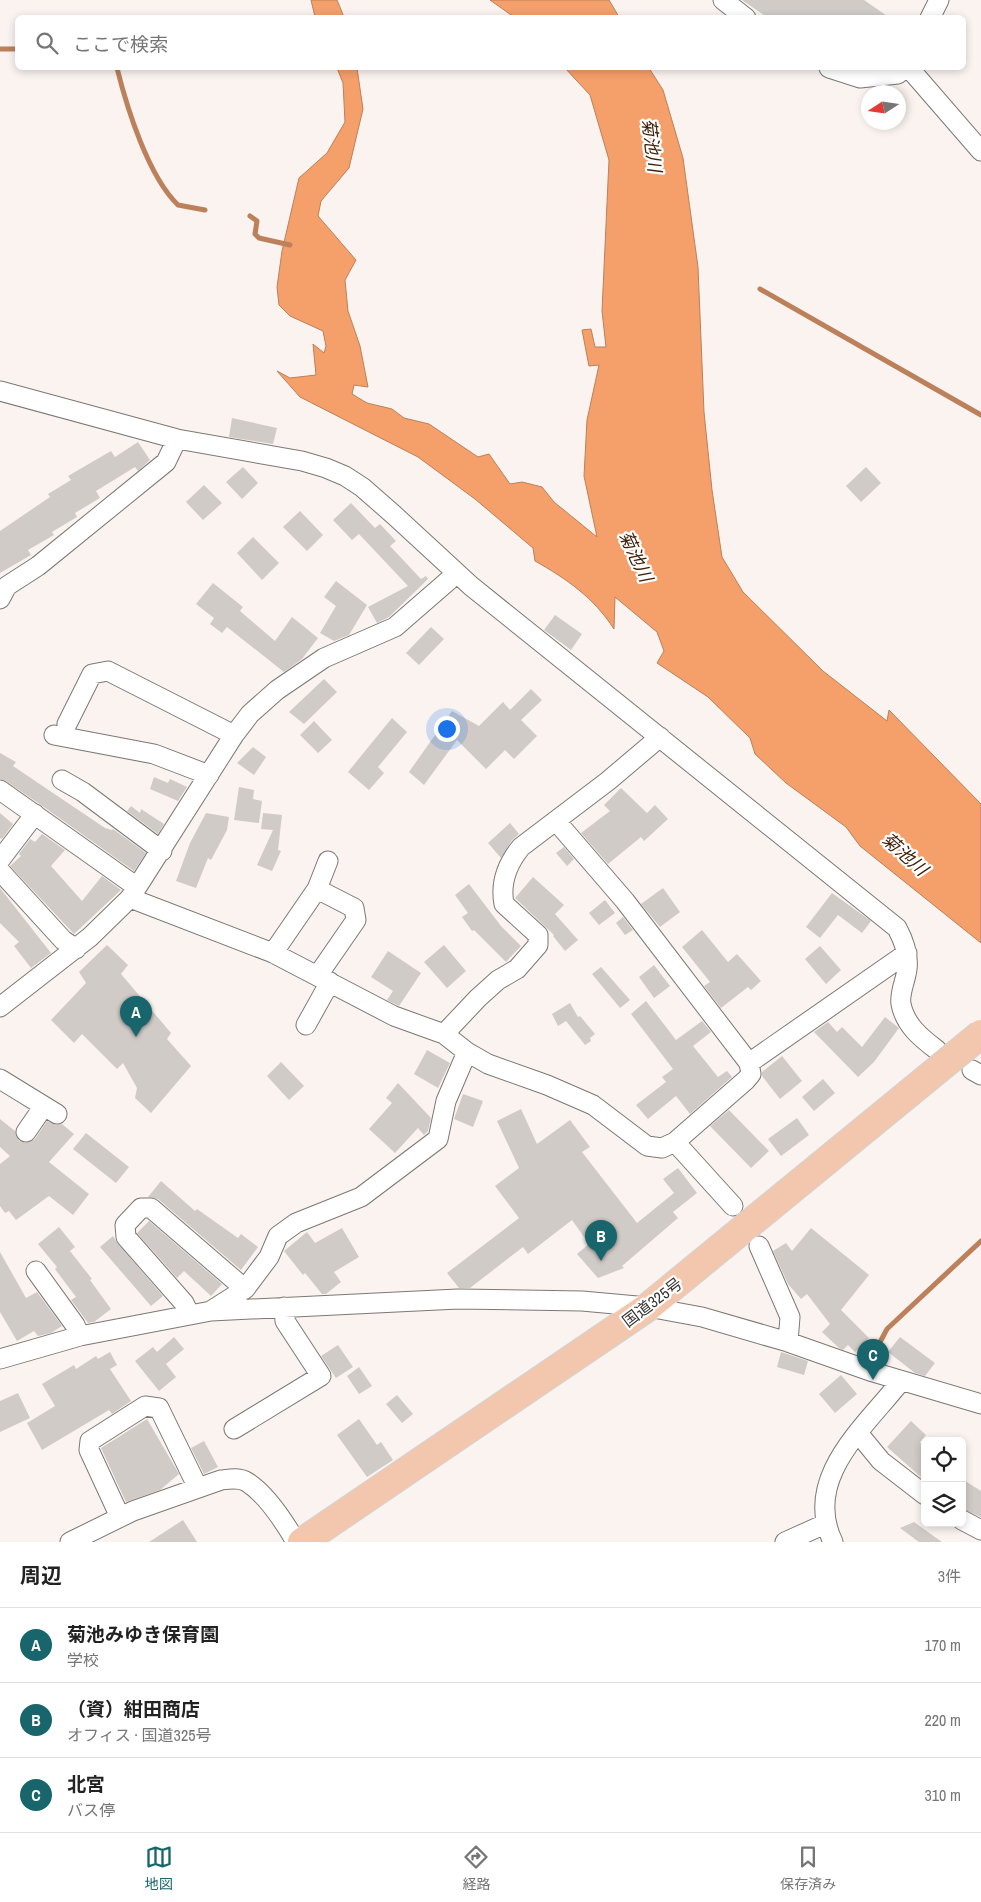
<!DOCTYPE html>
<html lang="ja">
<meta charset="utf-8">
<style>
body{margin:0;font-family:"Archivo Narrow","Noto Sans JP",sans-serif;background:#f2f2f2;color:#222}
.controls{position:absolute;right:15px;bottom:15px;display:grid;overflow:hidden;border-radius:8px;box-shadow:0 2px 8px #0003}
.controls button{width:45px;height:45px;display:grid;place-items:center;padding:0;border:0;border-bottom:1px solid #e0e0e0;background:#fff;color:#222;font:25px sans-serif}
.compass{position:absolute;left:861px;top:85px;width:45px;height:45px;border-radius:50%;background:#fff;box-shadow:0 2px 8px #0003;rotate:258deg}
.you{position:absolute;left:446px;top:728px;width:18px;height:18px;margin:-12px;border:4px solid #fff;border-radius:50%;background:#1a73e8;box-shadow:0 0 0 8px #1a73e833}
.badge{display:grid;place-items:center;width:32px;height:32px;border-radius:50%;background:#18666b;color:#fff;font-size:16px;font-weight:700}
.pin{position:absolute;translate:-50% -41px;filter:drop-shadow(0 1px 2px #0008)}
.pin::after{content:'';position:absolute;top:26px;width:18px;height:15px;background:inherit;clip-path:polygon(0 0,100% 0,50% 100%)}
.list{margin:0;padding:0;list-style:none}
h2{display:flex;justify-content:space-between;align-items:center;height:65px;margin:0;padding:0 20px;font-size:21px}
h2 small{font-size:16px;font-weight:400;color:#767676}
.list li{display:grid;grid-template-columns:32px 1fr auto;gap:15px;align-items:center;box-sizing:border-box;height:75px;padding:0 20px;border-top:1px solid #e0e0e0}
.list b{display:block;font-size:19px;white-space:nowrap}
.list p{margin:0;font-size:16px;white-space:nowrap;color:#767676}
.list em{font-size:16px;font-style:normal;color:#767676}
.icon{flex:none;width:28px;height:28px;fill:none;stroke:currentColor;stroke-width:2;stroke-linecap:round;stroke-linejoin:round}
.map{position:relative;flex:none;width:981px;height:1542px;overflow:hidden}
.search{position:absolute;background:#fff;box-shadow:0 2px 8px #0003;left:15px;right:15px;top:15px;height:55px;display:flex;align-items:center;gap:12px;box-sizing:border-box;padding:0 18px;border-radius:8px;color:#767676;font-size:19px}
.sheet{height:290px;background:#fff}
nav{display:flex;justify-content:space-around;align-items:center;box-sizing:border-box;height:70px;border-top:1px solid #e0e0e0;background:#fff;font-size:14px;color:#767676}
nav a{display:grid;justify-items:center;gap:2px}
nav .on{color:#18666b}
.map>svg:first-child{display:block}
.water{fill:#f59f6a;stroke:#bc805a}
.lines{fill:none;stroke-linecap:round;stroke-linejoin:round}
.stream{stroke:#bc805a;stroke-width:5}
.building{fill:#d1cbc7}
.minor-casing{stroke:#7d7874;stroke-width:21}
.highway-casing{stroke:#d3d3d2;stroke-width:30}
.minor{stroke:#fff;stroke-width:19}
.highway{stroke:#f2c7ae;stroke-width:28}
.highway-bridge-casing{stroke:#d3d3d2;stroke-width:30;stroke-linecap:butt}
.highway-bridge{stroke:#f2c7ae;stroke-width:28}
.labels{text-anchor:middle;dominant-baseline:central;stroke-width:4.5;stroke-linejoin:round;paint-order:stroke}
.street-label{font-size:16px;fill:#383634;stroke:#fff}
.water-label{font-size:18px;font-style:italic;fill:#42210a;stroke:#fff}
</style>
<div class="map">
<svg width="981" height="1542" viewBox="0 0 981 1542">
<rect width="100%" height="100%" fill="#faf3f0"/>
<path class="water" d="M311,0H337L344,17H315Z
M490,0H609L619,17H514Z
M337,68H357L363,109L349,168L321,201L318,216L356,260L345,280L348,311L360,346L368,387L354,385L352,394L367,403L392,409L404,418L429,424L478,457L489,454L510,484L522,482L542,487L554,502L597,537L584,476L587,420L599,365L589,366L582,330L591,329L595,347H606L602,311L609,160L590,95L565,68H649L663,90L683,158L698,267L704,412L712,490L722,557L743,592L823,671L887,721L889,710L981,804V943L860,846L846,827L786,783L755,754L750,738L708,697L657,663L664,651L657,632L615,597L614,629C594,598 567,579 535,561L533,548L475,499L418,457L300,397L277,371L290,378L316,375L313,344L324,353L326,346L323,331L290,316L279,305L277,287L282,251L299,178L327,153L345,122L343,83Z"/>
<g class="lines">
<path class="stream" d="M0,49H18
M117,68C127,108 148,176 178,205L205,210
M250,216L257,221L255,234L259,238L290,245
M760,289L981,415
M870,1361L887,1329L981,1241"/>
</g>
<path class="building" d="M742,0H864L890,18H768Z
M232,418L277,428L273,444L229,437Z
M138,442L150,460L138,471L135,467L96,491L100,498L75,513L77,517L52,532L54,535L28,550L31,555L0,573V531L50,497L48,494L71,480L68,476L111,451L115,457Z
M243,467L258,483L242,499L226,482Z
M866,467L881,483L861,502L846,486Z
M204,485L222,503L203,520L186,502Z
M351,503L375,528L380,524L396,541L390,546L421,579L426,576L428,579L389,617L377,623L368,607L408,586L359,534L352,540L333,520Z
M300,511L323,535L307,551L283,527Z
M253,537L279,563L262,580L237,553Z
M336,581L367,605L349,635L334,641L320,633L336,606L324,597Z
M213,583L243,607L240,611L275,641L292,617L318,638L302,659L284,672L227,627L222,633L210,624L214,618L196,604Z
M555,615L582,634L571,650L544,630Z
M431,627L444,639L419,665L406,653Z
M324,679L337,692L304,724L289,712Z
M531,689L542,700L521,720L537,736L514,759L505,750L486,769L457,740L424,785L409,772L452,711L479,726L503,702L510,710Z
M392,718L407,732L378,767L384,773L369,790L348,772Z
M314,721L332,740L318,753L300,735Z
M253,747L266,757L254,775L237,763Z
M0,753L16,762L13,766L105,828L112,830L113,829L146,853L134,871L41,805L6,781L0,779Z
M154,777L168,783L170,779L187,787L178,801L150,789Z
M239,787L254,790L253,799L262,801L259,823L234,820Z
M621,788L647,813L655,805L668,819L644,841L641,837L608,864L581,833L610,811L604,805Z
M131,806L140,813L141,809L164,824L158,834L127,811Z
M0,813L13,824L2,839L0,838Z
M206,813L229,817L227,830L211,860L208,858L196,888L176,881L190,843Z
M263,813L282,815L278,850L281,851L272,871L257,865L273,830L261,829Z
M510,823L519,834L512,840L501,858L488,843Z
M42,834L65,850L51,866L82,901L102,876L121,890L74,934L10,866L21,856L19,854L30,839L35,842Z
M564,847L574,859L567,866L556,853Z
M533,877L564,905L555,914L578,940L565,951L553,936L554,935L515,898Z
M469,884L501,926L521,946L506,962L474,930L472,931L462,917L468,913L455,895Z
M0,888L51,953L31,968L14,946L19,942L0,923Z
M663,888L680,912L660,927L641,904Z
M832,893L871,921L862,933L838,915L820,938L806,927Z
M605,900L615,913L599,925L589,913Z
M623,917L633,930L625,935L616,923Z
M702,930L728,962L737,954L761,981L751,990L748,987L721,1008L704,986L710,982L682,947Z
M107,945L128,965L121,974L171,1033L167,1039L191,1066L151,1113L135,1098L137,1088L123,1063L117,1069L82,1034L74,1043L51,1020L86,983L79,972Z
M444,945L466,971L447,988L424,962Z
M820,946L841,970L826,984L805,959Z
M388,951L421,973L399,1006L387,1000L393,991L371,977Z
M654,965L670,986L654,998L639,977Z
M601,967L630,1000L620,1008L592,974Z
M646,1001L676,1040L702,1021L711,1032L693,1046L718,1077L727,1071L732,1077L690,1114L676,1096L648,1119L636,1105L666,1082L662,1077L673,1069L631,1014Z
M570,1003L578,1017L580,1016L595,1034L590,1038L591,1041L585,1045L566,1021L558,1026L552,1014Z
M885,1017L899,1028L874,1062L858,1077L814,1032L828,1022L837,1032L842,1027L862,1047Z
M427,1050L450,1063L438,1088L414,1074Z
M782,1056L802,1081L780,1099L762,1076V1072Z
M281,1062L304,1086L289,1100L267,1076Z
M823,1079L835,1093L814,1111L802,1097Z
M398,1083L431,1118L428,1131L424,1135L418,1128L395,1153L369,1129L392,1103L386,1098Z
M463,1094L483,1101L473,1127L454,1119Z
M521,1109L537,1144L570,1120L590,1147L582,1152L637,1223L674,1193L663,1179L678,1168L697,1193L673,1212L678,1218L622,1266L624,1268L598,1278L577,1254L589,1244L572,1220L528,1254L523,1247L470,1288H459L447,1273L519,1218L495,1186L519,1168L497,1121Z
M729,1110L769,1151L751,1168L710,1126Z
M797,1118L809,1135L781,1156L768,1139Z
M0,1119L15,1131L19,1141L25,1143L35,1139L47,1121L56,1125L62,1124L74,1134L49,1162L89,1194L73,1215L49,1196L16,1220L9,1211L5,1213L0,1206V1164L10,1156L0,1147Z
M86,1133L129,1167L116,1183L73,1149Z
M161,1181L195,1211L197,1209L238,1238L241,1234L258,1247L241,1270L158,1199L148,1197Z
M149,1221L222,1284L211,1296L184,1271L177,1278L137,1233Z
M59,1227L75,1247L70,1251L92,1279L90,1280L111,1309L94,1322L88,1323L71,1300L76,1297L55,1269L57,1267L38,1244Z
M342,1228L359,1257L334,1272L341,1282L326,1294H322L305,1273L303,1275L284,1251L307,1232L315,1243Z
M811,1228L869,1275L841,1310L869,1338L855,1352L848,1345L843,1350L839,1348L822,1332L830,1324L807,1294L801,1299L788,1284L773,1251L786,1243L792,1251Z
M113,1236L118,1244L163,1296L151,1306L100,1247Z
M0,1252L26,1298L37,1292L62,1326L51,1333L38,1336L34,1331L17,1341L0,1312Z
M174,1337L184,1349L166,1364L176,1377L159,1391L135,1361L153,1347L157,1352Z
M900,1337L935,1363L925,1376L915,1373L888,1352Z
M338,1345L353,1367L336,1378L321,1356Z
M110,1352L117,1365L110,1369L131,1401L112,1414L109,1410L42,1450L27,1423L55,1406L42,1384L74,1365L76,1369L96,1356L98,1359Z
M781,1352L808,1361L804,1375L777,1367Z
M359,1367L372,1386L359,1394L347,1376Z
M841,1375L857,1394L835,1413L819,1394Z
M18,1393L30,1418L0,1432V1401Z
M397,1395L413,1414L402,1423L386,1404Z
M147,1419L179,1474L160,1490L126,1502L101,1448Z
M359,1419L377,1445L381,1442L393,1460L367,1477L337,1435Z
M911,1421L926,1435L920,1442L925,1448V1475L922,1478L887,1447Z
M204,1441L218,1467L204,1474L191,1448Z
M962,1479L981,1491V1517L962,1509Z
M183,1520L197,1542H149Z
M914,1522L942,1542H919L900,1528Z"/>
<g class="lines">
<g class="minor-casing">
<path id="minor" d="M723,0L746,18
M930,18L939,0
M829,68L860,78L898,74L903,68
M909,68L981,151
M0,391L177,439L302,461L326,468L345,476L362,487L394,515L471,586L897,928C904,941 909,954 907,969C906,980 899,993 901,1004C905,1025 921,1038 937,1050
M0,599L7,586L38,566L166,462L177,439
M67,724L92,674L108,671L234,735
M54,735L154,754L209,775
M62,780L83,792L162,851
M0,790L137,887
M0,860L35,814
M0,871L63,940L76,949
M317,889L354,908L356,920L318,975
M130,898L273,953L394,1016L444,1034L467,1052L488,1064L547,1085L593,1105L647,1146L662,1148L675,1142L746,1080L751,1074L749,1063L625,901L556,821
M273,953L317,889L328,861
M0,1007L90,937L130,898L234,735L250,714L277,690L324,658L395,627L456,574
M306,1025L330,982
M444,1034L478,998L498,980L517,969L538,945V935L504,904C500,883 508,863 521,847L608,781L660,737
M749,1063L907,953
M972,1070L981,1075
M0,1079L57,1114
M26,1132L44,1106
M675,1142L733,1206
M759,1246L790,1317L788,1342
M36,1271L75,1325L80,1336
M212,1310L245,1289L269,1257L278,1236L296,1223L361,1197L438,1139L446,1101L467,1052
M190,1315L184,1303L126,1237L125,1225L141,1208H151L245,1289
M0,1359L80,1336L211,1311L458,1299L582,1301L648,1307L702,1317L788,1342L873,1372L981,1404
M234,1429L321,1376L285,1321L284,1307
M858,1433L881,1461L925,1495
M120,1517L89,1450L90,1441L145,1406L159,1408L198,1488
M962,1520L981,1530
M70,1542L133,1511L221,1480C230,1479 239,1477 247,1482C266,1494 285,1523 296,1542
M785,1542L825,1524
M833,1542C802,1478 865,1427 901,1381"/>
</g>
<g class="highway-casing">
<path id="highway" d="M302,1542L648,1307L908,1094"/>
</g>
<use href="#minor" class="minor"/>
<use href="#highway" class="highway"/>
<g class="highway-bridge-casing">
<path id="highway-bridge" d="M908,1094L981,1034"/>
</g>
<use href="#highway-bridge" class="highway-bridge"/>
</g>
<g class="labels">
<g class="street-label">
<text transform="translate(652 1302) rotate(-37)">国道325号</text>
</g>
<g class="water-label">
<text transform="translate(652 145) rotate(83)">菊池川</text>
<text transform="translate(636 556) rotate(65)">菊池川</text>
<text transform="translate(905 854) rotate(42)">菊池川</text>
</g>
</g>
</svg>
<div class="controls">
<button><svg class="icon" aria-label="locate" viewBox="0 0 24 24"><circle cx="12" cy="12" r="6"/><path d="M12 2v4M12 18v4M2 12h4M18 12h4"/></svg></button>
<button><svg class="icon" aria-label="layers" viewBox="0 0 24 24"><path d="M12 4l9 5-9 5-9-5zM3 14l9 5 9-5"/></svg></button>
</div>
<svg class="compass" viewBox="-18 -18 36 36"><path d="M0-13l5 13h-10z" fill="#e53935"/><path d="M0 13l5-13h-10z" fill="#767676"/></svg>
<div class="you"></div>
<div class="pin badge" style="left:136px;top:1037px">A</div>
<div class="pin badge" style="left:601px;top:1261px">B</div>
<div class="pin badge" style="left:873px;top:1380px">C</div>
<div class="search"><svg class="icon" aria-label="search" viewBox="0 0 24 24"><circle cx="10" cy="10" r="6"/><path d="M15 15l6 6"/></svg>ここで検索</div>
</div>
<section class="sheet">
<h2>周辺<small>3件</small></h2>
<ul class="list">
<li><span class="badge">A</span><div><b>菊池みゆき保育園</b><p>学校</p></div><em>170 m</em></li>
<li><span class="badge">B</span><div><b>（資）紺田商店</b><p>オフィス · 国道325号</p></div><em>220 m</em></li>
<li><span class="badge">C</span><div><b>北宮</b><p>バス停</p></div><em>310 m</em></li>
</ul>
</section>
<nav>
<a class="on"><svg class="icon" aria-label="map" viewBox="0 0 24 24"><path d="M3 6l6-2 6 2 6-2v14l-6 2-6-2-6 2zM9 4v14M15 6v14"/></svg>地図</a>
<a><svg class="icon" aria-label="directions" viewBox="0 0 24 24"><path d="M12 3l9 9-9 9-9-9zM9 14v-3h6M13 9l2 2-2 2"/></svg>経路</a>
<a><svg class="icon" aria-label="saved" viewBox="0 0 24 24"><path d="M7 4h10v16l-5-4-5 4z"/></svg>保存済み</a>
</nav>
